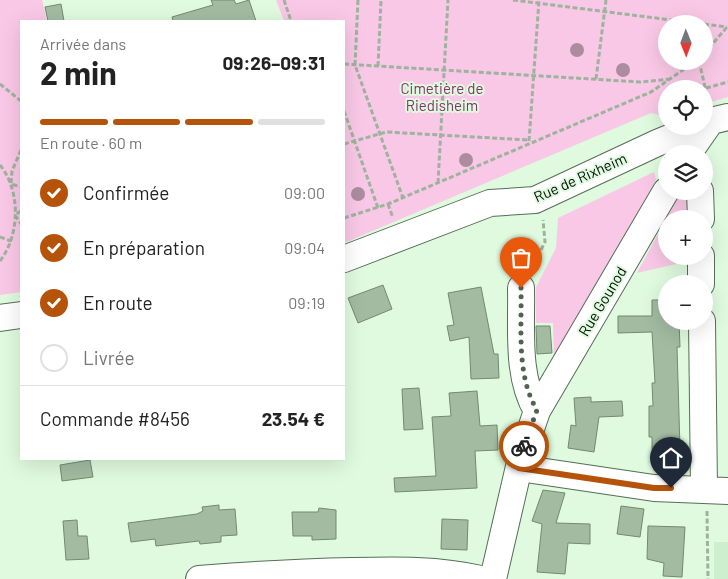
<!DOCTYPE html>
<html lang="fr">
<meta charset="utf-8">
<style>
body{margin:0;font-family:Barlow,sans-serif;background:#f2f2f2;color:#222;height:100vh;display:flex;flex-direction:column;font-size:19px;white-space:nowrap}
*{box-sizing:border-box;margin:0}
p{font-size:16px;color:#767676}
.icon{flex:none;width:28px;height:28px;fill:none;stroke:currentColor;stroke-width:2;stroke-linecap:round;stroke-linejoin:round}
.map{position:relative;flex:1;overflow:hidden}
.side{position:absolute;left:20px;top:20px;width:325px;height:440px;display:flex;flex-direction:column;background:#fff;border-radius:0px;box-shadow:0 5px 20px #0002}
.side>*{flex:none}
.needle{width:32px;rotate:179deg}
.controls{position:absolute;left:658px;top:15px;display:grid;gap:10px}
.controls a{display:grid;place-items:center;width:55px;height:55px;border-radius:50%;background:#fff;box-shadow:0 5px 20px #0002;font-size:25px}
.pin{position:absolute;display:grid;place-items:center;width:42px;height:42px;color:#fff;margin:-51px -21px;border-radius:50% 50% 50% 0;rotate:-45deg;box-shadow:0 0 5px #0007}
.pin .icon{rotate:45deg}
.courier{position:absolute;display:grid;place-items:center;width:50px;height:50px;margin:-25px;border:4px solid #b45309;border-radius:50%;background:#fff;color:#222;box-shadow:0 1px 6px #0007}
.overview em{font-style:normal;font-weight:700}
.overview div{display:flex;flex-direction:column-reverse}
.overview{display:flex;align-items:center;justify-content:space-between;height:85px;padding:0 20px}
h1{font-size:32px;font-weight:700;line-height:38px}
.bar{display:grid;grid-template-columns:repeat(4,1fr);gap:8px 5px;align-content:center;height:60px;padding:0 20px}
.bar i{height:6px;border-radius:4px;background:#e0e0e0}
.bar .on{background:#b45309}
.bar p{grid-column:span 4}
.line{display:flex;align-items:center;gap:12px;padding:0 20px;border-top:1px solid #e0e0e0}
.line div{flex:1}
ol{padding:0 20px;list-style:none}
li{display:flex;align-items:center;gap:15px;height:55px}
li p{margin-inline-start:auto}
li .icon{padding:5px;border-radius:50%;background:#b45309;color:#fff;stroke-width:4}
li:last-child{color:#767676}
li i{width:28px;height:28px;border:2px solid #e0e0e0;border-radius:50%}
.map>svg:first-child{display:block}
.built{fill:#ceefcd}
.green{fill:#f9c8e6;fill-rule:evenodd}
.building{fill:#a2bba1;stroke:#718a71}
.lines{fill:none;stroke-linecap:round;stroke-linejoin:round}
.minor-casing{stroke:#566e56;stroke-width:28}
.path{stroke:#9eb39d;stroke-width:3;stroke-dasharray:5 2.5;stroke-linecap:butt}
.minor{stroke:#fff;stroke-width:26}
.tree{fill:#ac8d9f}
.done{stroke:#526152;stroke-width:5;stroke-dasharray:0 9}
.route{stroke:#b45309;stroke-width:6}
.labels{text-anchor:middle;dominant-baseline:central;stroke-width:4;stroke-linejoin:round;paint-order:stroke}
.park-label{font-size:15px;fill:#83336b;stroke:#dffade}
.street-label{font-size:15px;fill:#060e06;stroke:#dffade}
</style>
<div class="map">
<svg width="728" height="579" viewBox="0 0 728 579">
<rect width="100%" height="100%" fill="#dffade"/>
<path class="built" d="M714 542H728V579H714Z"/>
<path class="green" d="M0 0H42L47 21H21V292L0 295Z
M276 0H728V97L704 104V89H666V113L659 115 651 113 344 243V21H284ZM666 24H704V61H666Z
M654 172 656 180 554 361 553 323H536V287L556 248 558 218Z
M681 191H693V219H666V256H675L676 264 637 273Z"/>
<path class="building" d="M211 0H234L236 4 249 0 256 21H173L172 17 213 5Z
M61 4 64 21H48L45 7Z
M383 285 392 309 358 323 348 298Z
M481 287 494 354H498L499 378 471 379 469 337 450 341 447 326 454 325 448 293Z
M652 300H666V321H679L680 347H677L680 449H652V437H649V406H653L652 383H655L652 332 618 333V316H652Z
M536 326H550L552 353 537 354Z
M419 388 423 429 404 430 402 389Z
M477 391 480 426 497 425 498 450 475 451 477 488 395 492 394 478 436 476 432 417 451 416 449 393Z
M591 397V402L622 401 623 416 599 417 594 452 568 448 571 425 576 426 574 398Z
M90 460 93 477 62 481 60 465Z
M543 490 565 493 556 523 590 524V544L568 543 565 574 537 572 542 524 532 521Z
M219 505V510L235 509 237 535 221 536V542L200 544 199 541 156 546 155 539 131 542 128 523 197 514 203 511 202 507Z
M621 506 644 509 640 537 617 534Z
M319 508 336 510V539L312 540V536H293L292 512H318Z
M442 519 468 520 467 550 441 549Z
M77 520 78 536H87L89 559 66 560 63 521Z
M648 526 685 527 682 577 663 576 664 563 647 559Z"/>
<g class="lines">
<g class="minor-casing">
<path id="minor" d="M688 154 711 121 728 117
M700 191 701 219
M701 256V284
M344 259 490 203 535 200 657 143 686 131 702 134
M521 288C522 328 516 376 537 411
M0 318 21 315
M702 321 704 489
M519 468 654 488 728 491
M199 579C250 575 301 572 352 571 395 570 439 569 481 579
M493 579 521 458 537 411 666 191"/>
</g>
<path class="path" d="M284 0 291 21
M358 0 355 65 403 198
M513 0 703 24
M704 24 727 27
M704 54 727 27
M699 61 708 100
M344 64 640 82 670 79
M378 66 381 0
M596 79 606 0
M0 84 21 101
M706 88 728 82
M344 111 378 208
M529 141 539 0
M344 144 386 132 529 140
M21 150 12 171 11 184 21 187
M0 165C21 191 20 235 0 261
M438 183 448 0
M388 204 393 218
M21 211 15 215 21 224
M344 218 388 204 651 92 696 61
M0 237 11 241
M531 270 545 242 543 220
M707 511 708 579"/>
<use href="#minor" class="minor"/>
</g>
<g class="tree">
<circle cx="577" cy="50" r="7"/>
<circle cx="623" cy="70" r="7"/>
<circle cx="466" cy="160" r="7"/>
<circle cx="358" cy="194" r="7"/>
</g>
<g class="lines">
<path class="done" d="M521 288C522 328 516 376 537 410L524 446"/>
<path class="route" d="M524 446 519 468 654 488H671"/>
</g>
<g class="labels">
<g class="park-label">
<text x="442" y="88">Cimetière de<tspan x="442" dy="17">Riedisheim</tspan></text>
</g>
<g class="street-label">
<text transform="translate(580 177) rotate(-24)">Rue de Rixheim</text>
<text transform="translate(602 301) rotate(-59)">Rue Gounod</text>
</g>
</g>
</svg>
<div class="controls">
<a><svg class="needle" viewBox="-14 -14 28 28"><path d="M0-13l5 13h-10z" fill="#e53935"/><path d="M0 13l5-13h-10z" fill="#767676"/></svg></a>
<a><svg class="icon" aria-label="locate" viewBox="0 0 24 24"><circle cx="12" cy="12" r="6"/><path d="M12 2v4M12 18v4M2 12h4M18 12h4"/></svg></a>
<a><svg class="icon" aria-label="layers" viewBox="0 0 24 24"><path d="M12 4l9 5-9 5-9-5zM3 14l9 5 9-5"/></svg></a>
<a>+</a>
<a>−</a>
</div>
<div class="pin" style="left:521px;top:288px;background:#ea580c"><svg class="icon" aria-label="bag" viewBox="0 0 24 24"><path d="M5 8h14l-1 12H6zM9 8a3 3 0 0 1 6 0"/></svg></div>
<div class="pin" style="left:671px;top:488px;background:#1f2937"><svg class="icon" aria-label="home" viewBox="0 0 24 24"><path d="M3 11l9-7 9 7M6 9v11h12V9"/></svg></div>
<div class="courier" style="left:524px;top:446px"><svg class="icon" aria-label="bike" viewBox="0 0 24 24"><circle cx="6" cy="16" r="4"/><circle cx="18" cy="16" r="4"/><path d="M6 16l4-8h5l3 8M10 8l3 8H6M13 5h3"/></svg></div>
<section class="side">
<div class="overview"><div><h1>2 min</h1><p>Arrivée dans</p></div><em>09:26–09:31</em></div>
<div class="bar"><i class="on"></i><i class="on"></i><i class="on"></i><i></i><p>En route · 60 m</p></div>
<ol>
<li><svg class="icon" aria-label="check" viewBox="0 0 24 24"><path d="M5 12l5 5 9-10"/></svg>Confirmée<p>09:00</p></li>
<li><svg class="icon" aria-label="check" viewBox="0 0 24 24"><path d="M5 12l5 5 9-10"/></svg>En préparation<p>09:04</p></li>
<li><svg class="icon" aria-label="check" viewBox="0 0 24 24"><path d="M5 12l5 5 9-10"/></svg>En route<p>09:19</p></li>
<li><i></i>Livrée</li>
</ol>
<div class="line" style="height:65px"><div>Commande #8456</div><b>23.54 €</b></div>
</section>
</div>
